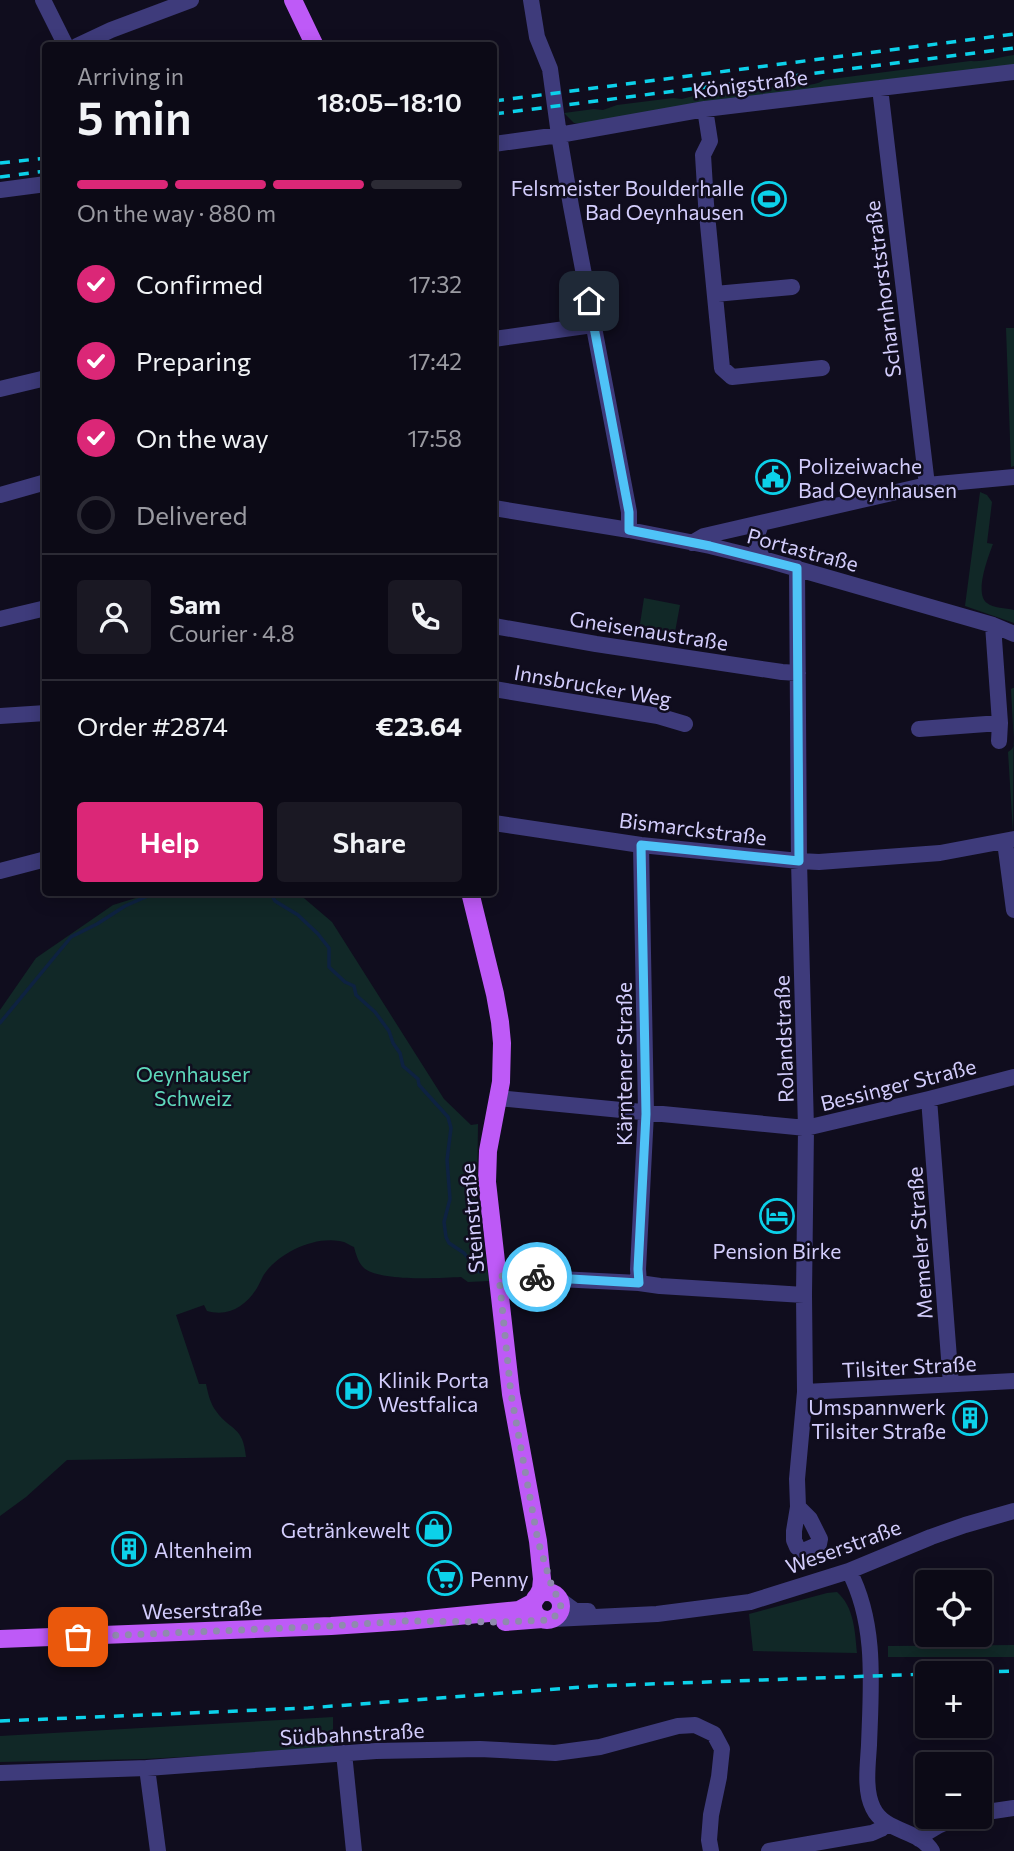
<!DOCTYPE html>
<meta charset="utf-8">
<style>
body{margin:0;font-family:Commissioner,sans-serif;background:#1a1823;color:#f1f3f6;height:100vh;display:flex;flex-direction:column;font-size:26px;white-space:nowrap}
*{box-sizing:border-box;margin:0}
p{font-size:23px;color:#9a9aa1}
.icon{flex:none;width:38px;height:38px;fill:none;stroke:currentColor;stroke-width:2;stroke-linecap:round;stroke-linejoin:round}
.map{position:relative;flex:1;overflow:hidden}
.panel{position:absolute;left:42px;top:42px;width:455px;height:854px;display:flex;flex-direction:column;background:#0c0a16;border-radius:7px;box-shadow:0 4px 18px #0003,0 0 0 2px #2c2b35}
.panel>*{flex:none}
.tools{position:absolute;left:915px;top:1570px;display:grid;gap:14px}
.tools a{display:grid;place-items:center;width:77px;height:77px;border-radius:7px;background:#0c0a16;box-shadow:0 4px 18px #0003,0 0 0 2px #2c2b35;font-size:35px}
.pin{position:absolute;display:grid;place-items:center;width:60px;height:60px;color:#fff;margin:-30px;border-radius:14px;box-shadow:0 4px 10px #0006}
.courier{position:absolute;display:grid;place-items:center;width:70px;height:70px;margin:-35px;border:5px solid #4fc3f7;border-radius:50%;background:#fff;color:#222;box-shadow:0 2px 9px #0007}
.summary em{font-style:normal;font-weight:600}
.summary div{display:flex;flex-direction:column-reverse}
.summary{display:flex;align-items:center;justify-content:space-between;height:119px;padding:0 35px}
h1{font-size:46px;font-weight:600;line-height:52px}
.bar{display:grid;grid-template-columns:repeat(4,1fr);gap:10px 7px;align-content:center;height:84px;padding:0 35px}
.bar i{height:9px;border-radius:5px;background:#2c2b35}
.bar .selected{background:#db2777}
.bar p{grid-column:span 4}
.line{display:flex;align-items:center;gap:18px;padding:0 35px;border-top:2px solid #2c2b35}
.line div{flex:1}
.round{display:grid;place-items:center;flex:none;width:74px;height:74px;border-radius:7px;background:#1a1823}
ol{padding:0 35px;list-style:none}
li{display:flex;align-items:center;gap:21px;height:77px}
li p{margin-inline-start:auto}
li .icon{padding:7px;border-radius:50%;background:#db2777;color:#fff;stroke-width:4}
li:last-child{color:#9a9aa1}
li i{width:38px;height:38px;border:4px solid #2c2b35;border-radius:50%}
.action{display:flex;gap:14px;margin-top:auto;padding:14px 35px}
.action a{flex:1;height:80px;border-radius:7px;background:#db2777;color:#fff;font-size:28px;font-weight:600;line-height:80px;text-align:center}
.action a+a{background:#1a1823;color:#f1f3f6}
.map>svg:first-child{display:block}
.green{fill:#112827}
.lines{fill:none;stroke-linecap:round;stroke-linejoin:round}
.stream{stroke:#0e2241;stroke-width:3.5}
.minor{stroke:#3e3b7b;stroke-width:16}
.major{stroke:#be5af7;stroke-width:18}
.rail{stroke:#0cd1ea;stroke-width:3.5;stroke-dasharray:10 9;stroke-linecap:butt}
.done{stroke:#8f8aae;stroke-width:7;stroke-dasharray:0 12.6}
.route{stroke:#4fc3f7;stroke-width:9}
.labels{text-anchor:middle;dominant-baseline:central;stroke-width:5;stroke-linejoin:round;paint-order:stroke}
.street-label{font-size:21px;fill:#d3cdfc;stroke:#100d1e}
.poi-label{font-size:21px;fill:#d3cdfc;stroke:#100d1e;text-anchor:start}
.park-label{font-size:21px;fill:#5ed8bb;stroke:#100d1e}
</style>
<div class="map">
<svg width="1014" height="1851" viewBox="0 0 1014 1851">
<rect width="100%" height="100%" fill="#100d1e"/>
<path class="green" d="M1014 55V65L584 124 574 123 564 113 594 109 603 110 617 105 673 98 682 99 697 95 762 87C776 89 788 80 802 82 812 83 804 86 814 84 818 83 821 82 824 80L970 61C985 62 999 57 1014 55Z
M1006 328H1014V466L1011 467Z
M980 492 987 495 992 502 987 543 993 544C988 557 974 594 987 603 993 608 1006 608 1014 610V623L965 606Z
M644 598 680 605 673 643 638 637Z
M1013 688H1014L1013 833 1008 752 1012 749 1014 745 1011 689Z
M152 893H298L332 922 444 1099 471 1125 478 1124 477 1199 489 1281 468 1282 461 1277C440 1278 377 1282 363 1267 358 1262 356 1254 354 1247 349 1245 344 1241 339 1241 313 1237 281 1252 265 1273 262 1277 260 1283 257 1288 246 1306 229 1317 207 1311L204 1305 176 1315 199 1384H206C208 1393 210 1403 216 1411 231 1432 243 1425 246 1457L67 1460 26 1497 0 1516V1010L36 958 113 905Z
M837 1592C854 1607 855 1631 857 1653L753 1651 749 1614 827 1593Z
M1014 1645V1657H888V1646Z
M333 1717V1749L145 1759 0 1762V1736Z"/>
<g class="lines">
<path class="stream" d="M270 892 275 901 298 915 318 934 329 948V967L345 982 354 986 356 995 375 1012 389 1031 393 1043 400 1053 403 1066 418 1079 419 1085 448 1117 451 1128 447 1160 450 1199 444 1222 446 1237 449 1243 464 1253 479 1272
M0 1023 71 937 97 924 125 906 157 892"/>
<path class="minor" d="M43 0 66 46
M531 0 537 37 550 69 559 135 571 206 629 512V530
M77 46 111 30 191 0
M880 88 927 485
M705 109 710 141 703 155 706 204 722 368 732 377 822 368
M494 144 559 135 705 109 1014 72
M0 190 46 184
M715 294 792 287
M494 339 593 325
M0 389 46 378
M0 495 46 482
M494 508 629 530 710 546 763 559 993 625 1014 634
M762 523C755 536 755 546 763 559
M692 543 704 536 927 485 1014 477
M797 568 799 861 806 1128 804 1295 805 1392 797 1479 798 1507 794 1531V1540L797 1547 803 1551 819 1544 820 1539 810 1519 798 1507
M0 619 46 608
M993 625 1000 723 999 741
M494 626 596 644 782 672 798 673
M494 689 658 716 685 724
M0 716 46 713
M919 729 1000 723
M494 823 641 845 799 861 819 862 940 853 1014 839
M1005 842 1014 910
M0 871 46 859
M498 1098 806 1128 929 1099 1014 1077
M929 1099 951 1384
M499 1276 639 1283 660 1286 804 1295
M639 1283 638 1269 646 1113 641 845
M805 1392 1014 1381
M849 1571C877 1624 871 1687 869 1745 868 1764 864 1790 873 1808 885 1833 919 1829 932 1851
M560 1600 575 1611H588
M553 1619 657 1614 750 1602 849 1571 931 1537 965 1525 1014 1511
M344 1753 354 1851
M147 1768 158 1851
M0 1773 147 1768 376 1751 480 1749 555 1753 600 1747 678 1726 695 1725 714 1734 722 1749 719 1777 711 1815 709 1840 711 1851
M980 1813 1014 1808
M919 1839C932 1827 946 1821 963 1816
M769 1851 872 1833 881 1829 887 1824"/>
<path class="major" d="M293 0 315 46
M470 892 495 994 500 1022 502 1043 501 1082 488 1151 487 1182 511 1394 538 1541 542 1579 541 1589 537 1597
M533 1606a14 14 0 1 1 28 0a14 14 0 1 1-28 0Z
M505 1622 543 1619
M0 1639 331 1626 407 1621 519 1610 534 1602"/>
<path class="rail" d="M494 101 1014 34
M494 114 1014 48
M0 163 46 158
M0 177 46 171
M942 1673 1014 1671
M0 1721 308 1708 596 1686 928 1674"/>
</g>
<g class="lines">
<path class="done" d="M78 1637 331 1626 407 1621 503 1622 550 1620 559 1613 561 1604 552 1587 538 1541 511 1394 499 1276 537 1277"/>
<path class="route" d="M537 1277 639 1283 638 1269 646 1114 641 845 799 861 797 568 710 546 629 530V512L589 301"/>
</g>
<defs>
<g id="stadium-ring" transform="scale(1.75)"><circle r="9.5" fill="#100d1e" stroke="#0cd1ea" stroke-width="1.5"/><path d="M0-5a6.5 5 0 1 0 0 10a6.5 5 0 1 0 0-10ZM-3.5-1.8h7v3.6h-7Z" fill="#0cd1ea"/></g>
<g id="civic-ring" transform="scale(1.75)"><circle r="9.5" fill="#100d1e" stroke="#0cd1ea" stroke-width="1.5"/><path d="M-.6-6.5H3V-4.5H.6V-3L4-1V1h2V6H-6V1h2V-1L-.6-3ZM-1.2 2.5V6h2.4V2.5Z" fill="#0cd1ea"/></g>
<g id="hotel-ring" transform="scale(1.75)"><circle r="9.5" fill="#100d1e" stroke="#0cd1ea" stroke-width="1.5"/><path d="M-6-4.5h1.5V1H6V5H4.5V3h-9V5H-6ZM-4 0a1.8 1.8 0 1 1 3.6 0ZM.5 0V-2.5h3Q6-2.5 6 0Z" fill="#0cd1ea"/></g>
<g id="hospital-ring" transform="scale(1.75)"><circle r="9.5" fill="#100d1e" stroke="#0cd1ea" stroke-width="1.5"/><path d="M-5-5h3v3.5h4V-5h3V5h-3V1.5h-4V5h-3Z" fill="#0cd1ea"/></g>
<g id="building-ring" transform="scale(1.75)"><circle r="9.5" fill="#100d1e" stroke="#0cd1ea" stroke-width="1.5"/><path d="M-4-6H4V6H1V3H-1V6H-4ZM-2.5-4.3h1.7v1.8h-1.7ZM.8-4.3h1.7v1.8H.8ZM-2.5-1h1.7V.8h-1.7ZM.8-1h1.7V.8H.8Z" fill="#0cd1ea"/></g>
<g id="shop-ring" transform="scale(1.75)"><circle r="9.5" fill="#100d1e" stroke="#0cd1ea" stroke-width="1.5"/><path d="M-5-2.5h2.3a2.7 3.5 0 0 1 5.4 0H5L5.5 6h-11ZM-1.5-2.5h3a1.5 2.3 0 0 0-3 0Z" fill="#0cd1ea"/></g>
<g id="supermarket-ring" transform="scale(1.75)"><circle r="9.5" fill="#100d1e" stroke="#0cd1ea" stroke-width="1.5"/><path d="M-6-5.5h2.5l.6 2H6L4.5 2H-2.5L-4.4-4H-6ZM-1.5 3.2a1.3 1.3 0 1 0 .1 0ZM3 3.2a1.3 1.3 0 1 0 .1 0Z" fill="#0cd1ea"/></g>
</defs>
<g fill-rule="evenodd">
<use href="#stadium-ring" x="769" y="199"/>
<use href="#civic-ring" x="773" y="477"/>
<use href="#hotel-ring" x="777" y="1216"/>
<use href="#hospital-ring" x="354" y="1391"/>
<use href="#building-ring" x="970" y="1418"/>
<use href="#shop-ring" x="434" y="1529"/>
<use href="#building-ring" x="129" y="1549"/>
<use href="#supermarket-ring" x="445" y="1578"/>
</g>
<g class="labels">
<g class="street-label">
<text transform="translate(750 83) rotate(-7)">Königstraße</text>
<text transform="translate(882 289) rotate(-97)">Scharnhorststraße</text>
<text transform="translate(803 549) rotate(15)">Portastraße</text>
<text transform="translate(649 630) rotate(9)">Gneisenaustraße</text>
<text transform="translate(593 685) rotate(10)">Innsbrucker Weg</text>
<text transform="translate(693 828) rotate(7)">Bismarckstraße</text>
<text transform="translate(783 1039) rotate(-92)">Rolandstraße</text>
<text transform="translate(623 1064) rotate(-90)">Kärntener Straße</text>
<text transform="translate(898 1084) rotate(-14)">Bessinger Straße</text>
<text transform="translate(471 1218) rotate(-95)">Steinstraße</text>
<text transform="translate(919 1243) rotate(-94)">Memeler Straße</text>
<text transform="translate(909 1366) rotate(-3)">Tilsiter Straße</text>
<text transform="translate(843 1546) rotate(-20)">Weserstraße</text>
<text transform="translate(202 1609) rotate(-2)">Weserstraße</text>
<text transform="translate(352 1733) rotate(-3)">Südbahnstraße</text>
</g>
<g class="poi-label">
<text x="744" y="187" text-anchor="end">Felsmeister Boulderhalle<tspan x="744" dy="24">Bad Oeynhausen</tspan></text>
<text x="798" y="465">Polizeiwache<tspan x="798" dy="24">Bad Oeynhausen</tspan></text>
<text x="777" y="1250" text-anchor="middle">Pension Birke</text>
<text x="378" y="1379">Klinik Porta<tspan x="378" dy="24">Westfalica</tspan></text>
<text x="946" y="1406" text-anchor="end">Umspannwerk<tspan x="946" dy="24">Tilsiter Straße</tspan></text>
<text x="410" y="1529" text-anchor="end">Getränkewelt</text>
<text x="154" y="1549">Altenheim</text>
<text x="470" y="1578">Penny</text>
</g>
<g class="park-label">
<text x="193" y="1073">Oeynhauser<tspan x="193" dy="24">Schweiz</tspan></text>
</g>
</g>
</svg>
<div class="tools">
<a><svg class="icon" aria-label="locate" viewBox="0 0 24 24"><circle cx="12" cy="12" r="6"/><path d="M12 2v4M12 18v4M2 12h4M18 12h4"/></svg></a>
<a>+</a>
<a>−</a>
</div>
<div class="pin" style="left:78px;top:1637px;background:#ea580c"><svg class="icon" aria-label="bag" viewBox="0 0 24 24"><path d="M5 8h14l-1 12H6zM9 8a3 3 0 0 1 6 0"/></svg></div>
<div class="pin" style="left:589px;top:301px;background:#1f2937"><svg class="icon" aria-label="home" viewBox="0 0 24 24"><path d="M3 11l9-7 9 7M6 9v11h12V9"/></svg></div>
<div class="courier" style="left:537px;top:1277px"><svg class="icon" aria-label="bike" viewBox="0 0 24 24"><circle cx="6" cy="16" r="4"/><circle cx="18" cy="16" r="4"/><path d="M6 16l4-8h5l3 8M10 8l3 8H6M13 5h3"/></svg></div>
<section class="panel">
<div class="summary"><div><h1>5 min</h1><p>Arriving in</p></div><em>18:05–18:10</em></div>
<div class="bar"><i class="selected"></i><i class="selected"></i><i class="selected"></i><i></i><p>On the way · 880 m</p></div>
<ol>
<li><svg class="icon" aria-label="check" viewBox="0 0 24 24"><path d="M5 12l5 5 9-10"/></svg>Confirmed<p>17:32</p></li>
<li><svg class="icon" aria-label="check" viewBox="0 0 24 24"><path d="M5 12l5 5 9-10"/></svg>Preparing<p>17:42</p></li>
<li><svg class="icon" aria-label="check" viewBox="0 0 24 24"><path d="M5 12l5 5 9-10"/></svg>On the way<p>17:58</p></li>
<li><i></i>Delivered</li>
</ol>
<div class="line" style="height:126px"><a class="round"><svg class="icon" aria-label="person" viewBox="0 0 24 24"><circle cx="12" cy="8" r="4"/><path d="M4 21q1-7 8-7t8 7"/></svg></a><div><b>Sam</b><p>Courier · 4.8</p></div><a class="round"><svg class="icon" aria-label="phone" viewBox="0 0 24 24"><path d="M5 4h4l2 5-3 2q2 4 5 5l2-3 5 2v4C11 20 4 13 5 4z"/></svg></a></div>
<div class="line" style="height:91px"><div>Order #2874</div><b>€23.64</b></div>
<div class="action"><a>Help</a><a>Share</a></div>
</section>
</div>
